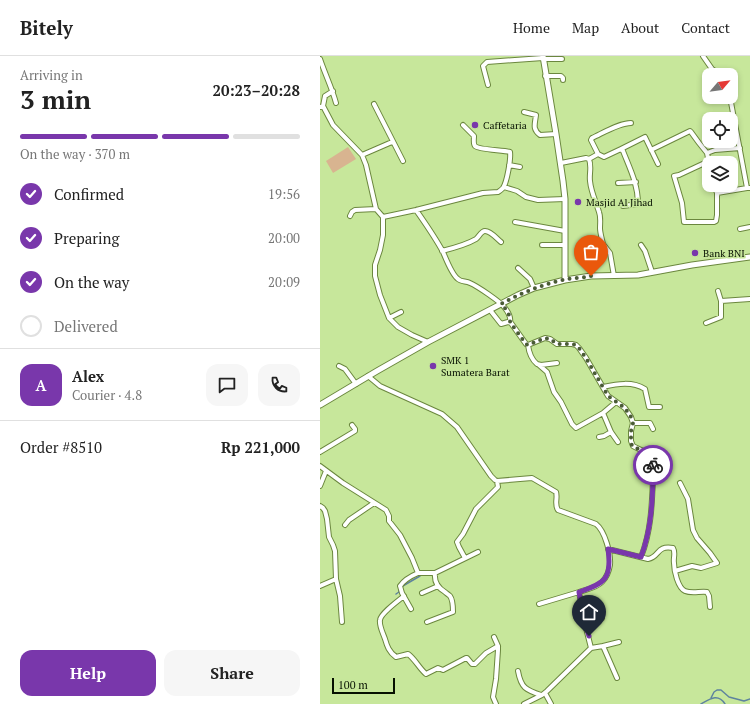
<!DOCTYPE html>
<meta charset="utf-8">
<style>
body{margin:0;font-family:"PT Serif",serif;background:#f6f6f6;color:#222;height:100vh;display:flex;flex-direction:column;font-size:15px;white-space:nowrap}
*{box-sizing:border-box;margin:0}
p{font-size:13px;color:#767676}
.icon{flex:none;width:22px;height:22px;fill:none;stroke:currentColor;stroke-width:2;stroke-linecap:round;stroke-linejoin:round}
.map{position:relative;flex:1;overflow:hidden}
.sheet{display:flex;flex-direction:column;background:#fff;width:320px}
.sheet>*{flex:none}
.needle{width:26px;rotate:61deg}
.tools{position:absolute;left:382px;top:12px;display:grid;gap:8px}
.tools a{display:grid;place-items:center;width:36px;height:36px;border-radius:8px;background:#fff;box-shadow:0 2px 6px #0003;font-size:20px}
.scale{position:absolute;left:12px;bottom:10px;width:63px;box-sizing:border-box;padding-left:4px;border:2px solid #061000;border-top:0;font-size:11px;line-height:14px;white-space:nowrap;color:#061000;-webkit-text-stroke:3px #c7e79b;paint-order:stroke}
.pin{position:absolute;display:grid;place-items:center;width:34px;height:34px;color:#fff;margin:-41px -17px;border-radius:50% 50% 50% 0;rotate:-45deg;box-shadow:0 0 4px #0007}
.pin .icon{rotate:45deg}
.courier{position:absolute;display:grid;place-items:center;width:40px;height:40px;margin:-20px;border:3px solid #7937ab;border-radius:50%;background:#fff;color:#222;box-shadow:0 1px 5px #0007}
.head em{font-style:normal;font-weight:600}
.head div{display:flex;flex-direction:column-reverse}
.head{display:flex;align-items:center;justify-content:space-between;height:68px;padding:0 20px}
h1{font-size:26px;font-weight:600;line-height:30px}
.bar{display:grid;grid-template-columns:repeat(4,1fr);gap:6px 4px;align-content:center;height:48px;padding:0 20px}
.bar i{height:5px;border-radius:3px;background:#e0e0e0}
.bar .on{background:#7937ab}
.bar p{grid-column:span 4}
.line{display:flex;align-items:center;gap:10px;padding:0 20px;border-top:1px solid #e0e0e0}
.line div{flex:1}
.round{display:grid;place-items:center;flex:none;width:42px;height:42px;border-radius:12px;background:#f6f6f6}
ol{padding:0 20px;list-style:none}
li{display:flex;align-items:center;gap:12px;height:44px}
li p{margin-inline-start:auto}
li .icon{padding:4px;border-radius:50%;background:#7937ab;color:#fff;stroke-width:4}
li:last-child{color:#767676}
li i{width:22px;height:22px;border:2px solid #e0e0e0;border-radius:50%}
.primary-button{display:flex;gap:8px;margin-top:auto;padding:8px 20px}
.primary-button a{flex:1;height:46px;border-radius:12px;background:#7937ab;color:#fff;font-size:16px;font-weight:600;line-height:46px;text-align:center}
.primary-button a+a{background:#f6f6f6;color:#222}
header{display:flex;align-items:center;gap:24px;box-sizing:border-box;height:56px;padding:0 20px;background:#fff;border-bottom:1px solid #e0e0e0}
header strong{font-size:19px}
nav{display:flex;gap:22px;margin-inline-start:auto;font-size:14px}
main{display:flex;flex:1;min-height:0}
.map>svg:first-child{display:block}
.green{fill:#d8b490}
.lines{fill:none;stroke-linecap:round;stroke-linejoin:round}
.stream{stroke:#5e839e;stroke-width:1.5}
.minor-casing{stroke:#6b873e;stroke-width:6}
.tertiary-casing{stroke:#6b873e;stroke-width:7}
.minor{stroke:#fff;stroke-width:4}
.tertiary{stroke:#fff;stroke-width:5}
.done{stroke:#4a5b36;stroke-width:4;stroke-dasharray:0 7.2}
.route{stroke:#7937ab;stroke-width:5}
.poi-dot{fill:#7937ab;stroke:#c7e79b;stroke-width:1.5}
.labels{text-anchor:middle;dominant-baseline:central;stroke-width:3;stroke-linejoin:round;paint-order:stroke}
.poi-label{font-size:10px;fill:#061000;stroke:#c7e79b;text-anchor:start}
</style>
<header>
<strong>Bitely</strong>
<nav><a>Home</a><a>Map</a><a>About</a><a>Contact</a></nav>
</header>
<main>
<section class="sheet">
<div class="head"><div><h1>3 min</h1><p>Arriving in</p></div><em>20:23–20:28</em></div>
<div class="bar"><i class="on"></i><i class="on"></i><i class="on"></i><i></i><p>On the way · 370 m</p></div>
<ol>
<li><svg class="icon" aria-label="check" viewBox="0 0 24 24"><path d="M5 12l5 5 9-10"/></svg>Confirmed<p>19:56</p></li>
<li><svg class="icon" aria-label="check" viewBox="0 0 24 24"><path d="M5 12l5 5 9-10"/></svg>Preparing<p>20:00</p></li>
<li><svg class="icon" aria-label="check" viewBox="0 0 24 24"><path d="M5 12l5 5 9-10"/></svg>On the way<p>20:09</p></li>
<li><i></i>Delivered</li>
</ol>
<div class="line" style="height:72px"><b class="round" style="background:#7937ab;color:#fff">A</b><div><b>Alex</b><p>Courier · 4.8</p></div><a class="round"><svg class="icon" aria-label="chat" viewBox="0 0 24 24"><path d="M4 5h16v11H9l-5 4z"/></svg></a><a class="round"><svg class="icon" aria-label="phone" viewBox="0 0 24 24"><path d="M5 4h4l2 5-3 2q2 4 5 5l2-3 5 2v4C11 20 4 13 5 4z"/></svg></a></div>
<div class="line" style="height:52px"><div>Order #8510</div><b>Rp 221,000</b></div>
<div class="primary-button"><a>Help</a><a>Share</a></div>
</section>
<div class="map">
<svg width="430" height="648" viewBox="0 0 430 648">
<rect width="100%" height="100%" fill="#c7e79b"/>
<path class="green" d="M28 91 36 103 13 117 6 105Z"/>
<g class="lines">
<path class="stream" d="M81 531 100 520
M76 538 79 536V534
M391 642 394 636 397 634H401L409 641 424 645 430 643
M381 648C390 643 398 637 405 648"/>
<g class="minor-casing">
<path id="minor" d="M383 0 392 13 401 19
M0 3C5 18 12 32 16 47
M223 3H242
M225 20H241L243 22V24
M168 29 163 10 167 6 223 2
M410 41 427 132H430
M54 48 83 105
M3 50 5 40 13 35
M0 51 3 50 13 69 42 99 46 109 56 153 63 161V179L60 194 55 209V220L60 239 69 262 78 271 92 279 108 286
M204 56 216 59C215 68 212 73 220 79L236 78
M301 93 325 81 338 108
M331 94 370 75 371 76 379 87 387 97 389 107
M387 97 395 94 420 92
M278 98 284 101 301 93 303 95C310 113 318 128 318 148L303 150
M42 99 72 86
M269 103C272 111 269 118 270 125 271 136 276 146 279 156 281 161 280 167 280 172 280 177 282 183 283 188
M389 105 359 119 354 120 362 147 364 166H394L396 165 397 159V137
M241 107 266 102 269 103 278 98 271 84 272 82C283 77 299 67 311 67
M189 109 200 111
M298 127 316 126
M394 129 397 137 427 132
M184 131 197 135 206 141 218 144 245 143
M96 154C105 167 115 181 123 196 126 203 132 219 138 223 141 226 146 225 150 227 157 230 181 246 185 252 188 256 191 262 190 266
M30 160 32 156 35 154 56 153
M63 161 96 154 163 137 178 136C180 135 182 133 183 132 187 126 191 103 190 96 183 94 159 94 155 90 153 88 154 83 154 80L143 69
M195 166 245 175
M420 173 430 171
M222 189H245
M321 189 325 195 332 216
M122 195C134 192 146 189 156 183 159 181 161 175 165 175 171 175 177 183 181 186
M198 212 210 223 214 232
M271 220C272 207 272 197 283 188L290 197 294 220
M401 245 430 243
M170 254 181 268 188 266 191 267 206 288 208 289 225 282 230 283 237 288H252L256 289 259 292 266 302 288 340 305 352 311 361 313 367 311 375V385L313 390C319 394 329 395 332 403 334 409 333 416 333 422 332 449 331 476 321 501
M69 262 81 256
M386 267 401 261V245L398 235
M208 289C209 297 211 303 217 308L221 309 237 307
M219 309 227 316 234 336 241 346 252 368 256 372 283 357 296 346
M19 310 25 313 36 328
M48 320 60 330 122 358 137 371 171 420 175 424 177 425 212 422 236 436C238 442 234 448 238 454L276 468C285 475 291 498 290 509 289 515 287 521 282 526 276 532 267 533 259 536L264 564 271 592 227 635 222 639 204 648
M283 331C297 328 312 325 325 333L329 351H340
M283 357 291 376 298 386
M313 367H330L333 373
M279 381 284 380 291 376
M0 396 35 375V373L32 369
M0 410 23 427 66 454 69 460V465L80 479 92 502 98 517H115L158 496
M0 430 6 415
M0 450 3 452 5 455 7 463 9 481 13 489 15 495 16 523 20 540 22 566
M25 469 29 464 54 447
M288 493 328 503C340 501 336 489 353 492 356 497 353 502 354 507 354 515 358 532 365 535 372 538 380 535 387 536L389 540 390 551
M145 502 139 491 137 486 143 478 156 453 178 431 177 425
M355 515 372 510 381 512 397 507 390 497 377 482 373 474 368 443 360 427
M0 530 16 523
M102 537 118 530
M84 540C78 545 61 557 60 564 59 570 63 577 65 583 67 590 69 596 76 601L88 598C95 603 99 612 106 618L118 612 123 614 146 602H147L152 608H155L166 597 178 590
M219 548 259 536
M91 553 82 537 80 530C84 524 91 520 98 517
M264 564 282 562
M107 566 133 556C133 551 133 544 130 540 129 539 126 537 125 536 118 532 114 526 115 517
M174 581 178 590V594L176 623 173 641 176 648
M283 590 299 586
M271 592 283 590 297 622
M198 615C201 632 206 634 221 639
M225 637 231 648"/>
</g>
<g class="tertiary-casing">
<path id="tertiary" d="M223 0 236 78 243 125 245 143V224
M0 349 57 315 108 286 198 239 214 232 245 224 271 220 318 219 372 209 430 201"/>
</g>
<use href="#minor" class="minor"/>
<use href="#tertiary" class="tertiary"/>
</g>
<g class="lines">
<path class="done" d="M271 220C262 222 252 222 243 224 221 229 201 237 181 248 186 252 191 260 190 266L206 288 208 289 225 282 230 283 237 288H252L256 289 259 292 266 302 288 340 305 352 311 361 313 367 311 375V385L312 390C321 395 333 396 333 409"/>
<path class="route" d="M269 580 264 564 259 536C286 527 292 522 288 493L321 501C332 472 333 440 333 409"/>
</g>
<g class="poi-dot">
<circle cx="155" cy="69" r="4"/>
<circle cx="258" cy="146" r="4"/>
<circle cx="375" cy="197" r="4"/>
<circle cx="113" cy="310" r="4"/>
</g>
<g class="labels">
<g class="poi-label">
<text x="163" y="69">Caffetaria</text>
<text x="266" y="146">Masjid Al Jihad</text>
<text x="383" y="197">Bank BNI</text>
<text x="121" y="304">SMK 1<tspan x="121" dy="12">Sumatera Barat</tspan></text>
</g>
</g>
</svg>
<div class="tools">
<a><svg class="needle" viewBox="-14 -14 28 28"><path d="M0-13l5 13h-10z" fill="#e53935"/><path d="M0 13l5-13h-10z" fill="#767676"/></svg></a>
<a><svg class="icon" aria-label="locate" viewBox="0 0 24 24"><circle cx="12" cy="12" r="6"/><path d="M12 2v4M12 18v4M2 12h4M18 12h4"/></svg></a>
<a><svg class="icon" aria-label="layers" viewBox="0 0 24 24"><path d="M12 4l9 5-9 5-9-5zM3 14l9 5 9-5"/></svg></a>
</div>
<div class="scale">100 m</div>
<div class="pin" style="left:271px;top:220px;background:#ea580c"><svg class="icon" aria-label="bag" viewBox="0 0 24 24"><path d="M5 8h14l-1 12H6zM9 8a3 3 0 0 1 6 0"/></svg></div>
<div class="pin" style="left:269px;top:580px;background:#1f2937"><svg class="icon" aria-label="home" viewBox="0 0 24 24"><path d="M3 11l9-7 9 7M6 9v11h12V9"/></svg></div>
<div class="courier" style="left:333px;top:409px"><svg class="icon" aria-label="bike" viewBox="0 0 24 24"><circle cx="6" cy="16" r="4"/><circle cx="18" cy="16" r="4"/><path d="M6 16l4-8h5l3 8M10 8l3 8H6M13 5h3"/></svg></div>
</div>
</main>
